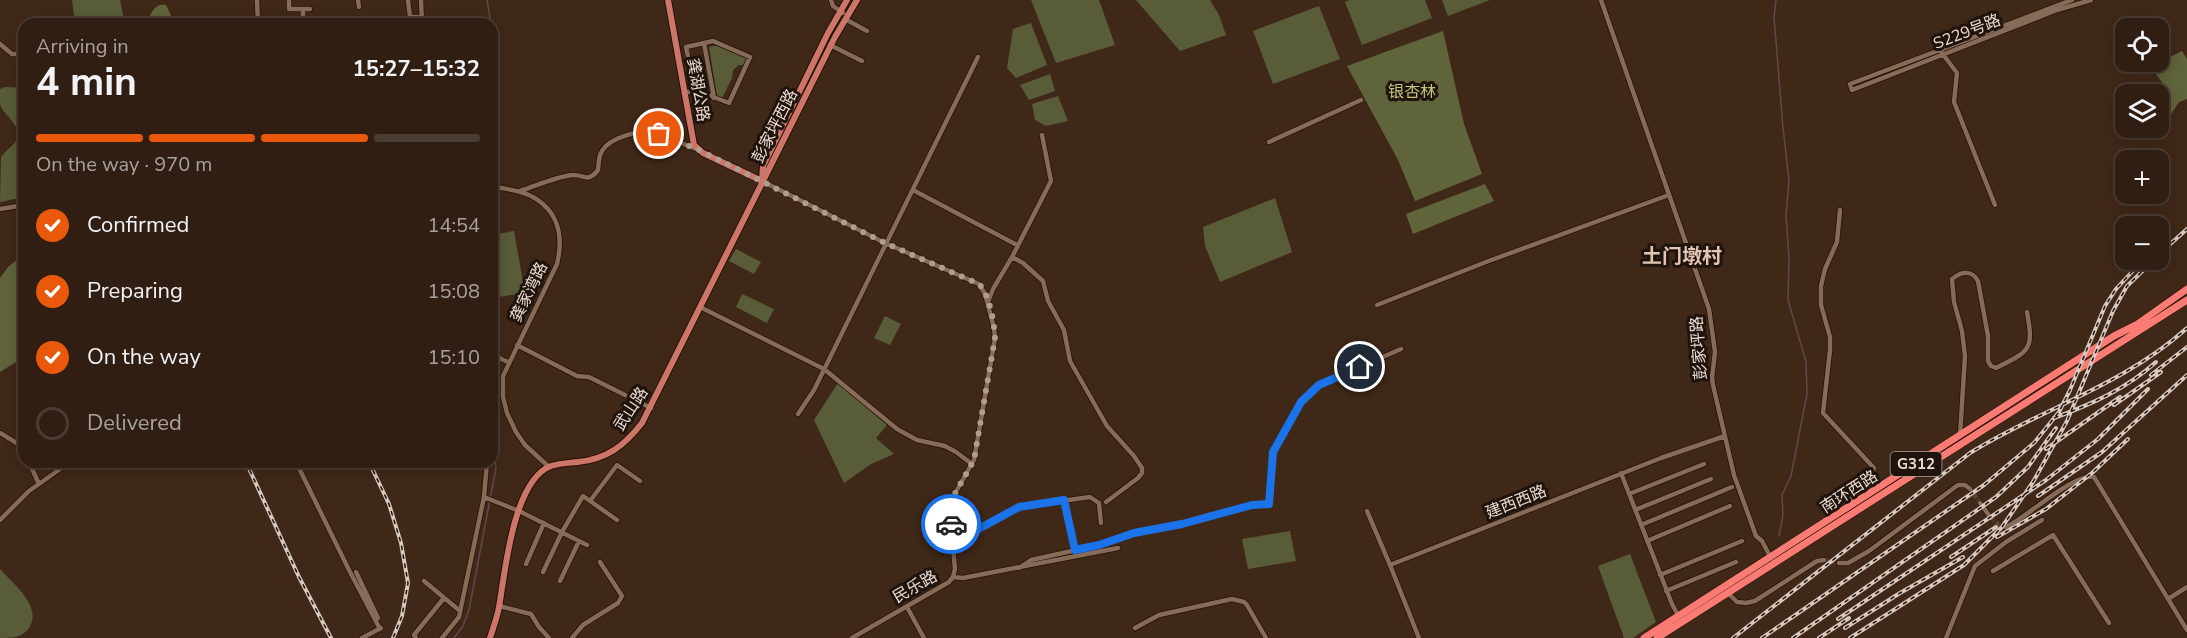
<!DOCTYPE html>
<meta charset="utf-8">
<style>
body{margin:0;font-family:"Nunito Sans","Noto Sans SC",sans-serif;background:#3c2b20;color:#f1f3f6;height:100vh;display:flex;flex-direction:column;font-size:22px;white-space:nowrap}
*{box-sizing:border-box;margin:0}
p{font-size:20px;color:#a8a29f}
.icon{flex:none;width:33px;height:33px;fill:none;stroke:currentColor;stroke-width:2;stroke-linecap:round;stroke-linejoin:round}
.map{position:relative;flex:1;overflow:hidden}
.drawer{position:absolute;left:18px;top:18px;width:480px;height:450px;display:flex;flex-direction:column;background:#301e12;border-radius:18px;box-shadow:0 3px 15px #0003,0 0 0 2px #4b3c32}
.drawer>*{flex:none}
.controls{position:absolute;left:2115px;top:18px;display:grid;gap:12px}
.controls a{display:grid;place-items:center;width:54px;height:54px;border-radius:12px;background:#301e12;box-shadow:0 3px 15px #0003,0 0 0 2px #4b3c32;font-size:30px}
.pin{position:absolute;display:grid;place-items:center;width:51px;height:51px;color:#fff;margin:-26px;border:3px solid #fff;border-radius:50%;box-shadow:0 2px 6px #0007}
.courier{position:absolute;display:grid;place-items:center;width:60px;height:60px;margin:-30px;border:4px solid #1a73e8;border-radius:50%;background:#fff;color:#222;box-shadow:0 2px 8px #0007}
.overview em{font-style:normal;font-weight:700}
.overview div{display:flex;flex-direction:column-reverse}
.overview{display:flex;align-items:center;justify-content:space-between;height:102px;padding:0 18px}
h1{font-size:39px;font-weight:700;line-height:45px}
.bar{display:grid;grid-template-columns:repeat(4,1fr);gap:9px 6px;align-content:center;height:72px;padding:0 18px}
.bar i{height:8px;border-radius:4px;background:#4b3c32}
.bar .on{background:#ea580c}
.bar p{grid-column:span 4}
ol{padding:0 18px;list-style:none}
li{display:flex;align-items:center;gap:18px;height:66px}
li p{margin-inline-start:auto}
li .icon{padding:6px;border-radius:50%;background:#ea580c;color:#fff;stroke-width:4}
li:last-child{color:#a8a29f}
li i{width:33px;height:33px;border:3px solid #4b3c32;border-radius:50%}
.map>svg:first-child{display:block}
.green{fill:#595c39}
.forest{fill:#60643b}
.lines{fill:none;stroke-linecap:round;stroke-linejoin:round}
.stream{stroke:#63464e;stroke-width:1.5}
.minor-tunnel{stroke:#5a4334;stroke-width:4.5;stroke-dasharray:4.5 2;stroke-linecap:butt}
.minor-casing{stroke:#261002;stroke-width:6}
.major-casing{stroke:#261002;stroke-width:8}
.highway-casing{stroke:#261002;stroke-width:8}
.minor{stroke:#876b59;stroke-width:4.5}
.major{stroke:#cc7569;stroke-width:6}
.highway{stroke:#fa7b73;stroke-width:7}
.rail-casing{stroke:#d9c8be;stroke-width:4}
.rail{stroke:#1f140d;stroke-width:1.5;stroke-dasharray:4.5;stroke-linecap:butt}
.done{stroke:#b09d91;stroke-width:6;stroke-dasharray:0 10.8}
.route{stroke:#1a73e8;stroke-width:8}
.labels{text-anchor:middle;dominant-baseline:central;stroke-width:6;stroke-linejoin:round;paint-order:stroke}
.shield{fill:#1f140d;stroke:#aea097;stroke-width:1.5}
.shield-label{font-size:15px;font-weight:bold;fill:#ecdcd2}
.street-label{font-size:16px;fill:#ecdcd2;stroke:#1f140d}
.park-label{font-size:16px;fill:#bfc680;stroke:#1f140d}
.quarter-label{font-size:20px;font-weight:bold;fill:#e4c5b1;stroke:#1f140d}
</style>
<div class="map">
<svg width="2187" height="638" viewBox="0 0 2187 638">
<rect width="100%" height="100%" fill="#402818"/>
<path class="green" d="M72 0H120L125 24H78L74 15Z
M1031 0H1099L1115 45 1056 63Z
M1136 0H1210L1219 15 1226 35 1180 51Z
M1349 0H1425L1432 18 1362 45 1345 2Z
M1442 0H1490L1448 16Z
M1319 6 1340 59 1273 84 1253 31Z
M1031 23 1047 65 1016 78 1007 68 1013 29Z
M719 45 748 57 744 65H739L733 70 732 78 722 98 717 96 709 47Z
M1050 74 1055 91 1029 100 1020 85Z
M5 87 24 88V197L0 202 1 158C5 150 14 146 17 139 22 125 3 115 0 104 0 100 0 93 0 89Z
M1058 96 1068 121 1046 126 1035 120 1032 104Z
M1275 198 1292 252 1220 282 1205 246 1203 227Z
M514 231 525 293 492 298V235Z
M736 249 761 262 754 274 729 261Z
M742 294 774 309 767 323 736 307Z
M885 316 901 324 890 345 874 338Z
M838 383 887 425 876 438 894 454 871 464 844 483 814 420Z
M1290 531 1296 561 1248 569 1242 539Z
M1630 554 1656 622 1633 638H1624L1598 566Z
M0 569C13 584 43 606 29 628 22 638 12 638 0 638Z"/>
<path class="forest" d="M160 5H166L175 24H148C150 15 151 9 160 5Z
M1443 31 1464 124 1482 174 1415 201 1398 160 1347 66Z
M2182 51 2187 59V99L2179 102 2162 128 2158 124 2161 106 2168 93C2164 81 2153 75 2151 62L2164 67 2170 57Z
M1485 184 1494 201 1413 234 1406 214Z
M24 254V357L0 372V278L8 267Z"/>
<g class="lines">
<path class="stream" d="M487 0 492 31
M1776 0 1774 17 1783 128 1789 180 1786 215 1789 258 1788 300 1806 362 1807 394 1791 476 1782 495 1783 516 1779 536
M454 638 463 626 469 610 496 468 492 437"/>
<path class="minor-tunnel" d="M1970 489 1980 503
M1991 518 1999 525 2006 527
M1824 560 1839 563"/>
<g class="minor-casing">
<path id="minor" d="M257 0 258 24
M289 0V9H310
M358 0 359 7
M408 0 410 17H422
M421 0 422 24
M831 0 833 6 843 13
M1601 0 1709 309 1715 352 1712 378 1713 385 1734 475 1756 536 1762 541 1771 558
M2072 0 1850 84 1852 90 2057 10 2091 0
M303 9V24
M845 19 867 31
M704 43 714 98
M0 44 12 54H24
M830 45 862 61
M1942 53 1957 73 1954 102 1995 205
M684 93 695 90 729 103 750 57 713 41 686 47 695 90
M1269 142 1361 100
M762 181 885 243 979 284 985 294 994 328 995 338 974 460 949 504 955 569 953 577 949 582 852 638
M492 186C504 189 518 190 529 195 558 209 564 235 557 264L503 376V397L507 413 516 432 525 445 549 467
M913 190 1017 245
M520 191C536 186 555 177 572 175 584 174 587 184 598 170 599 164 598 157 602 151 610 137 636 132 651 131L696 149
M0 209 24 205
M1840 210 1837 242 1825 269 1821 286V305L1830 337V350L1823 413 1874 468 1850 499V507
M1012 257 1023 263 1043 281 1048 301 1064 330 1070 361 1107 426 1134 456 1142 468V473L1138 478 1106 502
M988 302 993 289 1012 257 1051 181 1042 135
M1377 305 1486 262 1669 195
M700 307 824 369 897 429 917 440 945 446 956 452 972 464
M517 345 577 376 589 377 651 408
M492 347 496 349 499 358 508 362
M798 414 814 390 978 57
M0 433 20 445 24 453
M1960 436 1965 356 1962 331 1954 302 1952 279C1962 271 1972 270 1978 281L1988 336V361L1991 366 1996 368C2030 351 2034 350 2027 312
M29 462 39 484
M296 462 350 572 380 629
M487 462 484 497 519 511 587 545
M1621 473 1672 604 1679 617
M1629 494 1704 464
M1064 500 1075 550
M590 501 617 465 640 481
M1980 503 1991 518
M1635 510 1711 479
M1367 511 1390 565
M0 520 29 491 70 462
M1641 525 1732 487
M2006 527C2028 517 2073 473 2094 477L2187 630
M952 537 971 533 1019 507 1090 497 1099 503 1101 523
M1647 541 1730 506
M1839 563H1848L1869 551 1958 485H1965L1970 489
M526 564 544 523
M1019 568 1031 560 1099 545 1134 533 1182 524 1252 505 1269 504 1273 452 1301 402 1319 385 1401 349
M1993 571 2053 535 2109 623
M356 572 378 618
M543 572 562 532 583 496 617 520
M1660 575 1742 541
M953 577 963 578 1118 548
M424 581 460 611
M560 581 579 541
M1666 591 1736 562
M1728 593 1737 602 1746 603 1755 601 1817 561 1824 560
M2168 599 2187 587
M499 606 531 614 539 627 549 638
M907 607 924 638
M1135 628 1159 615 1232 599 1244 602 1247 605 1266 638
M362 638 381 628
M416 638 414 635 444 598
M442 638 459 617 484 497
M572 638 583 625 618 603 622 596 600 562
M1419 638 1390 565 1661 458 1725 436
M1946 638 1975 566 2006 542 2042 520"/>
</g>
<g class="major-casing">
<path id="major" d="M668 0 694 145 703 153 762 181
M762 181 763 166 828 33 847 0
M490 638C493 628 497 618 499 607 505 573 513 480 551 466 560 463 569 463 578 462 607 459 624 446 642 423L835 37 857 0"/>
</g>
<g class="highway-casing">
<path id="highway" d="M1644 638 2114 336 2136 325 2187 289
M1657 638 2187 300"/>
</g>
<use href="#minor" class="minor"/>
<use href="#major" class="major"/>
<use href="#highway" class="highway"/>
<g class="rail-casing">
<path id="rail" d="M2158 255 2187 229
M2151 375 2187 347
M2114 405 2161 372
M2054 418C2092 404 2126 389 2156 362
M2046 449 2120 397
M246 462 299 577 331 638
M369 462 389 504 401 543 408 583 402 616 393 638
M2038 496 2102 452 2187 375
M1997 537 2046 509 2092 473 2128 439
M1951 557 1996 527
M1838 619 2046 480 2098 439 2148 389
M1845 628 1900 593 1963 557
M1733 638 1970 453C2041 409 2124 385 2187 328
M1762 638 1984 485 2034 443 2059 412 2070 390 2105 306 2116 289 2143 260
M1793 638 1996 497 2028 467 2056 428
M1819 638 1849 618
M1850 638 1964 565 2002 527 2033 482 2067 421 2113 311 2127 286 2154 260"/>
</g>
<use href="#rail" class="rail"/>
</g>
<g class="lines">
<path class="done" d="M659 134 697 149 885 243 979 284C990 296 994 322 995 338L974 460 949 504 951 524"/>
<path class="route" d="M951 524 952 537 971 533 1019 507 1064 500 1075 550 1099 545 1134 533 1182 524 1252 505 1269 504 1273 452 1301 402 1319 385 1360 367"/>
</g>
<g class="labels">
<rect class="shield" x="1890.5" y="452" width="51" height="24" rx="4.5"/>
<g class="shield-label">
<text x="1916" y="464">G312</text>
</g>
<g class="street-label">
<text transform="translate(1967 32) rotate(-21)">S229号路</text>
<text transform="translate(698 90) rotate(80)">龚湖公路</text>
<text transform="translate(775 126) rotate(-63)">彭家坪西路</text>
<text transform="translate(529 292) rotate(-64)">龚家湾路</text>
<text transform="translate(1699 348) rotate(-94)">彭家坪路</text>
<text transform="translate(631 409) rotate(-57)">武山路</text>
<text transform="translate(1849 492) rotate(-33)">南环西路</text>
<text transform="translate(1516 502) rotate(-22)">建西西路</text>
<text transform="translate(915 587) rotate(-30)">民乐路</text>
</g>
<g class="park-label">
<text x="1412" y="92">银杏林</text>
</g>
<g class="quarter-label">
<text x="1682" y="256">土门墩村</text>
</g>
</g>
</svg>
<div class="controls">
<a><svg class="icon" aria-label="locate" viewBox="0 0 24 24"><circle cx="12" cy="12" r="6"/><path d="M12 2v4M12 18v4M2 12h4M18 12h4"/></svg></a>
<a><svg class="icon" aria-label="layers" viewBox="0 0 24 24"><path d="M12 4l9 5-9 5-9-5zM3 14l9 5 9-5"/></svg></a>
<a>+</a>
<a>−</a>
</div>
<div class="pin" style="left:659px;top:134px;background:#ea580c"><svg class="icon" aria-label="bag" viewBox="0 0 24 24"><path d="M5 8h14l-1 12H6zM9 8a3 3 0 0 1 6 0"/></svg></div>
<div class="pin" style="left:1360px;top:367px;background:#1f2937"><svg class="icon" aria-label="home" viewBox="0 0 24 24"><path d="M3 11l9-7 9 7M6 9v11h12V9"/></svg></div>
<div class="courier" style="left:951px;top:524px"><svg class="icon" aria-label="car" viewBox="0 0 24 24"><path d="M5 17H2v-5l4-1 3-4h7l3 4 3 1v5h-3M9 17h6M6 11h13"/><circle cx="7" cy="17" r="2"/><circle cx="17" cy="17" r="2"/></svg></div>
<section class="drawer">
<div class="overview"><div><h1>4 min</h1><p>Arriving in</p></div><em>15:27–15:32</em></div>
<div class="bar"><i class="on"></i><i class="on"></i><i class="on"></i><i></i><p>On the way · 970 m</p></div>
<ol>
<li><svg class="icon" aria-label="check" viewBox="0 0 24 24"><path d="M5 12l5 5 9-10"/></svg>Confirmed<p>14:54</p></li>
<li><svg class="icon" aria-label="check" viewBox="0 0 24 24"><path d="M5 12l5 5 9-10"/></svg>Preparing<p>15:08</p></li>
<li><svg class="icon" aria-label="check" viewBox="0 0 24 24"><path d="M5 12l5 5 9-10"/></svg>On the way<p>15:10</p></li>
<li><i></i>Delivered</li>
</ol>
</section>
</div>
